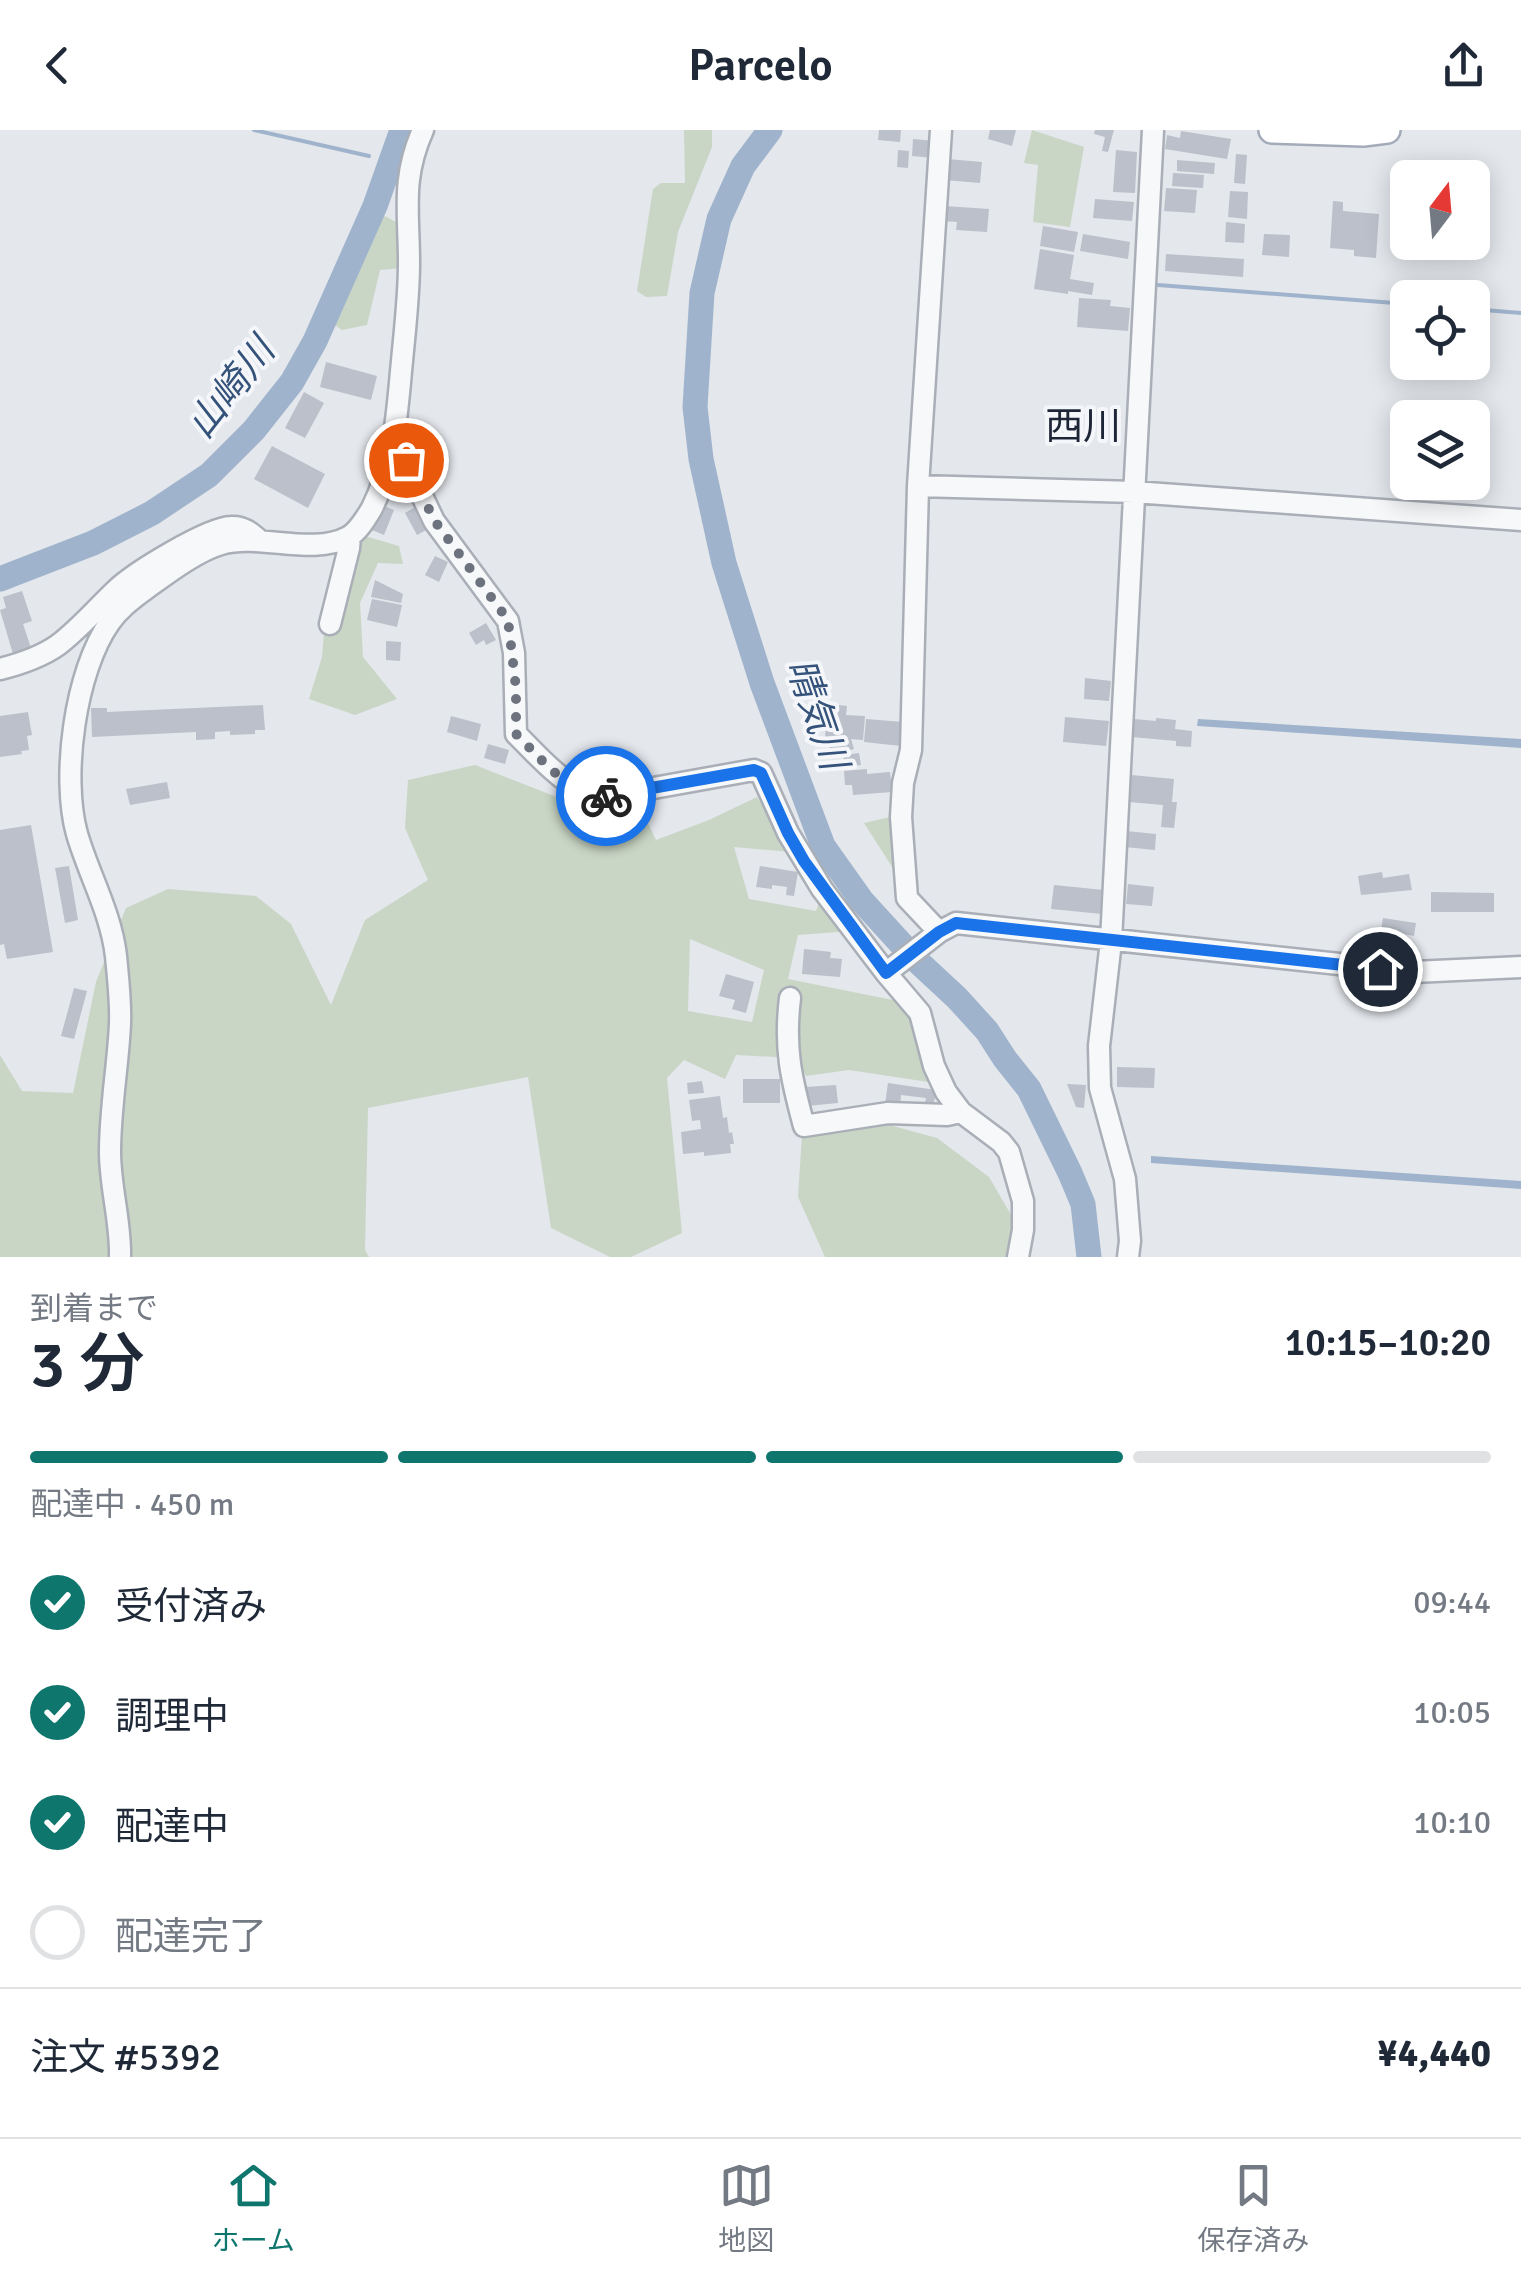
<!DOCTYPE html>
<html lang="ja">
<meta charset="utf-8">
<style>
body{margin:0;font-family:Signika,"Noto Sans JP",sans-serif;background:#f2f2f3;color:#1f2937;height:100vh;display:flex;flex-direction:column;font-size:38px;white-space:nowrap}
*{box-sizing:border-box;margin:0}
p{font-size:32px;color:#747a83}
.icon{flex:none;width:55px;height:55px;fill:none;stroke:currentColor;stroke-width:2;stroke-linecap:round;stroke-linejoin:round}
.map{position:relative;height:1127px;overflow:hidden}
.sheet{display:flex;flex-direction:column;background:#fff;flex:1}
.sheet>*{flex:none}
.needle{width:65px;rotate:16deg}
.fabs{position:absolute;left:1390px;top:30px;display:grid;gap:20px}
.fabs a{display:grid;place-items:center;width:100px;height:100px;border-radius:15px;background:#fff;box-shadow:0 5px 25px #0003;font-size:50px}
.pin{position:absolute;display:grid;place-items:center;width:85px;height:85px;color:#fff;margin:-42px;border:5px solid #fff;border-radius:50%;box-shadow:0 2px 10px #0007}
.courier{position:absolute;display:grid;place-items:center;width:100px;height:100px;margin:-50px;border:8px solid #1a73e8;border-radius:50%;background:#fff;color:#222;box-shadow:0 2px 12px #0007}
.headline em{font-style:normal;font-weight:600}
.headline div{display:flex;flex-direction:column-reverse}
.headline{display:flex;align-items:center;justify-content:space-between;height:170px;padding:0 30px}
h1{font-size:65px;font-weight:600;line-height:75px}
.bar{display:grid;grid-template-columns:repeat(4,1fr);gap:15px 10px;align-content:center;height:120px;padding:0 30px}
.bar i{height:12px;border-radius:8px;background:#e0e1e3}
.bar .on{background:#0f766e}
.bar p{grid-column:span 4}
.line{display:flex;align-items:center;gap:25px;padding:0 30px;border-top:2px solid #e0e1e3}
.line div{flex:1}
ol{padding:0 30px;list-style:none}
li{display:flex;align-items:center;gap:30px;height:110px}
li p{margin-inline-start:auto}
li .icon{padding:10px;border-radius:50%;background:#0f766e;color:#fff;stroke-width:4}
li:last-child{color:#747a83}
li i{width:55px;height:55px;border:5px solid #e0e1e3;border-radius:50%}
header{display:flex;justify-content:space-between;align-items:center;height:130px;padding:0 30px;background:#fff;font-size:45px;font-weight:600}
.menu{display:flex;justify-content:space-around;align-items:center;height:140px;border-top:2px solid #e0e1e3;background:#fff;font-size:28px;color:#747a83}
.menu a{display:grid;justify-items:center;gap:5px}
.menu .on{color:#0f766e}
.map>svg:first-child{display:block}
.green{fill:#c9d6c5;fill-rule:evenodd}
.water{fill:#9fb4cc}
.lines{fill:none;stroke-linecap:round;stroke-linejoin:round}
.stream{stroke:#9fb4cc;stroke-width:4}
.river{stroke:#9fb4cc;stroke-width:25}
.building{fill:#bbc0ca}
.minor-casing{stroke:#a9aeb7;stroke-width:25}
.major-casing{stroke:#a3abb8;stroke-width:30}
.minor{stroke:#f7f8fa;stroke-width:20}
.major{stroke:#fff;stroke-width:25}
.done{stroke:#6c737f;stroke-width:10;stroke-dasharray:0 18}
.route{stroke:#1a73e8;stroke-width:12}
.labels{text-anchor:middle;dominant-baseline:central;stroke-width:8;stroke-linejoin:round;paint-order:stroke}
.water-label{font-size:38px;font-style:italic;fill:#34527a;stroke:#f4f6f9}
.neighbourhood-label{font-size:38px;fill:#1d2536;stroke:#f4f6f9}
</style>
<header><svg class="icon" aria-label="back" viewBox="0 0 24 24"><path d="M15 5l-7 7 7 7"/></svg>Parcelo<svg class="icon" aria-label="share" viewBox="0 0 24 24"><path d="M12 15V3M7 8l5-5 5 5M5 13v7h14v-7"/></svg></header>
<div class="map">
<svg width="1521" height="1127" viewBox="0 0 1521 1127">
<rect width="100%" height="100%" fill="#e4e7ec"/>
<path class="green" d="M684 0H712V17L678 102 667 166 646 167 637 161 653 59 661 53H685Z
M1032 0 1084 17 1070 97 1033 92 1038 35 1024 33Z
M385 86 399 94 402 138 380 140 367 195 342 200 328 190 371 99Z
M368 407 399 416 403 434 378 433 360 473 363 527 397 569 355 585 309 569 322 527 326 476 342 418Z
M475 635 562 669 639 675 656 710 709 690 757 667 791 722 734 717 749 769 816 781 822 765 851 801 798 805 788 849 903 872 935 953 849 940 806 946 795 928 736 925 725 949 684 930 667 948 682 1103 631 1127H610L551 1098 528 947 368 978 365 1120 369 1127H0V925L22 961 73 963 96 852 126 778 168 759 256 766 291 794 331 875 365 790 428 750 405 698 408 650ZM690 809 764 840 752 892 688 881Z
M903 684 910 765 864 693Z
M878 992 937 1008 989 1047 1017 1095 1012 1127H825L798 1067 802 1005Z"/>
<path class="water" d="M1198 589 1521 609V618L1197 596Z
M1151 1026 1521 1051V1059L1151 1033Z"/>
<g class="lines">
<path class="stream" d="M254 0 369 26
M1158 155 1408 174
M1472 179 1521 183"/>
<path class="river" d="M770 0 743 36 719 89 702 163 695 277 701 329 724 433 762 553 823 716 862 771 915 829 957 868 987 901 1005 929 1029 959 1070 1043 1083 1074 1089 1127
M0 449 93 413 152 383 209 345 254 300 292 252 315 211 375 76 402 0"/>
</g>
<path class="building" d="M879 0H901L900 12 878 10Z
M990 0H1016L1012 16 988 9Z
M1095 0H1114L1108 22 1102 21 1105 7 1094 4Z
M1181 1 1231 9 1227 29 1165 19 1167 5 1180 8Z
M913 9 935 11 934 28 912 26Z
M898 20 909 21 908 38 897 37Z
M1116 20 1137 22 1135 63 1113 62Z
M1236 24 1247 25 1245 54 1234 53Z
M947 29 982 32 980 53 945 50Z
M1177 30 1215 33 1214 44 1177 41Z
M1173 43 1204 45 1203 58 1172 56Z
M1166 58 1197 60 1195 83 1164 81Z
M1230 61 1248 62 1247 89 1228 87Z
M1095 69 1134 72 1132 91 1093 88Z
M1333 71 1343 72V81L1379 84 1376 128 1354 126V120L1330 118Z
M945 76 989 79 987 102 956 100 957 92 944 91Z
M1226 92 1245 94 1244 113 1225 112Z
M1043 96 1078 102 1074 122 1040 116Z
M1083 104 1130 112 1128 129 1080 121Z
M1264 104 1290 105 1289 127 1262 125Z
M1040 119 1074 125 1070 149 1094 153 1092 165 1068 161V164L1034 159Z
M1166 124 1244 129 1243 147 1165 141Z
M1079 168 1111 170 1110 176 1130 178 1128 201 1077 197Z
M326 232 377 246 371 270 320 257Z
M304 262 324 273 305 308 285 298Z
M272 316 325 344 308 378 254 349Z
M382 375 394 380 384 405 372 400Z
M417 376 430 398 417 405 405 383Z
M435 426 448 432 439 452 425 445Z
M375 450 403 464 401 473 371 467Z
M22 461 32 491 23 494 31 518 13 524 0 480 6 478 3 467Z
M372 469 402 475 397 497 367 490Z
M486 493 496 510 486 515 484 510 476 515 469 503Z
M386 511 401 512 400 531 386 530Z
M1085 548 1111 551 1109 571 1084 569Z
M829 574 847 576 846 585 865 586 863 610 851 609 854 619 832 626 825 606Z
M263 575 265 600H255V604L230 605V601L215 602V609L196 610V602L92 607 91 578H107V582Z
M28 582 32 605 27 606 29 620 21 621 22 624 0 627V586Z
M451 586 481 594 477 611 447 602Z
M1065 587 1109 591 1106 616 1063 612Z
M1156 588 1176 590 1175 599 1192 601 1191 617 1176 616V611L1132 607 1134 589 1156 591Z
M866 589 903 592 901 616 864 612Z
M488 614 509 620 505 634 484 628Z
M859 623 861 635 845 637 843 625Z
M867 639V644L890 642 892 662 853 665 852 655H845L844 641Z
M1131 645 1174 649 1172 672H1177L1174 698 1161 697 1163 675 1129 672Z
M167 652 170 668 130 675 126 659Z
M31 695 53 822 7 829 4 814 0 815V700Z
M1126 701 1156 704 1155 720 1125 717Z
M69 736 78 790 65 793 55 738Z
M760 736 798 742 794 766 786 765 787 757 772 755V759L756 757Z
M1382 742 1383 748 1409 744 1412 760 1361 765 1358 746Z
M1128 754 1154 757 1152 776 1126 774Z
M1054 755 1104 760 1102 784 1051 779Z
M1431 762 1494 763V782H1431Z
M1383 788 1416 793 1414 806 1403 804 1402 810 1380 807Z
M804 819 831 822 830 828 842 829 840 847 802 844Z
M726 844 754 852 746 883 732 879 735 870 719 866Z
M74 858 87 861 74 909 61 906Z
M1117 937 1155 938 1154 958 1117 957Z
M743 949H780V973H743Z
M702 951 704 963 688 964 687 953Z
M888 953 936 960 933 979 924 978 926 968 901 965 900 977 885 974Z
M1067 954 1086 955 1084 978 1076 977Z
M836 955 838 973 807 976 805 957Z
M720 966 723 988 727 987 729 1003 732 1002 734 1014H730L731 1023 704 1026V1022L683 1024 681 1002 701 999 700 990 692 991 689 970Z"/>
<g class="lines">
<g class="minor-casing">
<path id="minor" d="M392 320 405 330 434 391 508 491 514 523 516 604C543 630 569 665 609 666L754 640 761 643 788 703 822 759 886 843 920 883 934 936 946 962 961 982 1001 1012 1009 1022 1023 1071V1100L1018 1127
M918 356 1134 362 1521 390
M330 494 349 418 350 407
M0 539C20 534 41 527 58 515 79 499 96 479 115 461 133 443 207 398 231 397 243 396 251 403 259 410
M939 802 907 768 901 687 903 653 911 620 918 356 941 0
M886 843 939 802 956 793 1414 842 1521 837
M790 868C784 918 791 948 804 996L888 983 947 985 961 982
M120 1127C121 1092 110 1057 110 1022 110 979 118 936 120 894 121 872 118 848 116 826 111 783 89 745 77 704 61 647 75 541 110 492 119 479 131 470 143 461 164 446 196 421 221 414 260 403 312 426 348 407 358 402 366 388 372 378 395 332 397 282 402 231 405 199 409 166 409 133 409 82 401 49 423 0
M1128 1127 1130 1111 1125 1049 1100 958 1099 916 1111 811 1153 0"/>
</g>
<g class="major-casing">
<path id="major" d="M1272 0 1363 3 1387 0"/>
</g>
<use href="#minor" class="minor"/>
<use href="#major" class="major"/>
</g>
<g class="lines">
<path class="done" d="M406 330 434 390 508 490 516 558V604C541 628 568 665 606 666"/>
<path class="route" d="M606 666 754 640 761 643 788 703 804 731 886 843 939 802 956 793 1380 839"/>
</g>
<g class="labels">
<g class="water-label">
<text transform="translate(231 258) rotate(-52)">山崎川</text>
<text transform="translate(817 584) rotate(71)">晴気川</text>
</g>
<g class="neighbourhood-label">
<text x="1083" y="296">西川</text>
</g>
</g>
</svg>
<div class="fabs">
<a><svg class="needle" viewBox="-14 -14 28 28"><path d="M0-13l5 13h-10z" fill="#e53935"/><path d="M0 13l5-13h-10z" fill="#747a83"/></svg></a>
<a><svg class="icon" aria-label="locate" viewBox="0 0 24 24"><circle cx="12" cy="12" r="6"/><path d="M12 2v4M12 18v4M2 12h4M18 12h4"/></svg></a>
<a><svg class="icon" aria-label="layers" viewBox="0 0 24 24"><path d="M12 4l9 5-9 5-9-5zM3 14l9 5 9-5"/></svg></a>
</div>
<div class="pin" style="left:406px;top:330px;background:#ea580c"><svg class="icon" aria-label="bag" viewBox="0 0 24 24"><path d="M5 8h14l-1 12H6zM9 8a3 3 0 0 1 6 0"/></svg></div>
<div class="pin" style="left:1380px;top:839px;background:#1f2937"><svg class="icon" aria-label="home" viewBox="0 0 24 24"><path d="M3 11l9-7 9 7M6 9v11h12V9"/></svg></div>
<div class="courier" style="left:606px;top:666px"><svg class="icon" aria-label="bike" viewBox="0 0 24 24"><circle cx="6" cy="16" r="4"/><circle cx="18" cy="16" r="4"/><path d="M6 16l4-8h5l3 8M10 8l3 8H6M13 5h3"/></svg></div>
</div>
<section class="sheet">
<div class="headline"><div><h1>3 分</h1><p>到着まで</p></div><em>10:15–10:20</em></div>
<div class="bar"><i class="on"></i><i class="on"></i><i class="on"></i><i></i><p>配達中 · 450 m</p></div>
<ol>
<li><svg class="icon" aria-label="check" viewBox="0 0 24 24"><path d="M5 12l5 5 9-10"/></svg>受付済み<p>09:44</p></li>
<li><svg class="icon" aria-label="check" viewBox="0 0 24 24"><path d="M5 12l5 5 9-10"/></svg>調理中<p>10:05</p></li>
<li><svg class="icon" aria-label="check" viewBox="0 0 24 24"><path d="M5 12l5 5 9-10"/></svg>配達中<p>10:10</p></li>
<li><i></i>配達完了</li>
</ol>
<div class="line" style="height:130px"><div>注文 #5392</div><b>¥4,440</b></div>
</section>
<nav class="menu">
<a class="on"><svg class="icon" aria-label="home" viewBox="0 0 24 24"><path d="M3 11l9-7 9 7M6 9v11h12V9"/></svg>ホーム</a>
<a><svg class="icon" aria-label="map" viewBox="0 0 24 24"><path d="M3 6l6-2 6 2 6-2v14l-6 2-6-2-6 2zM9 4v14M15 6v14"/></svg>地図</a>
<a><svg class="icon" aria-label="saved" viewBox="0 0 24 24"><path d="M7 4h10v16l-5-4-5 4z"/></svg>保存済み</a>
</nav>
